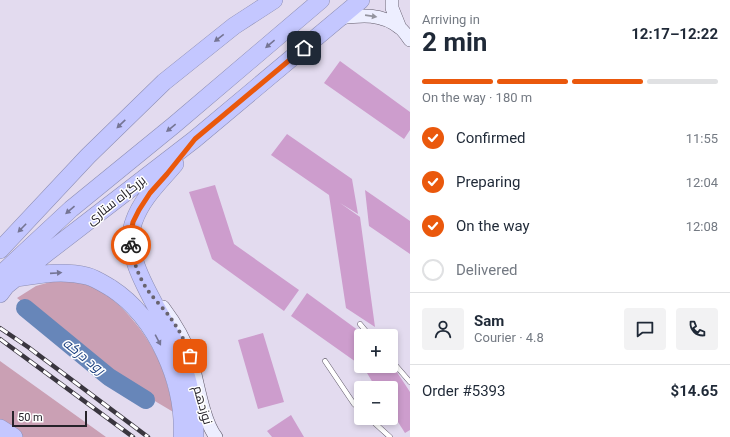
<!DOCTYPE html>
<meta charset="utf-8">
<style>
body{margin:0;font-family:Roboto,Cairo,sans-serif;background:#f2f2f3;color:#1f2937;height:100vh;display:flex;flex-direction:column;font-size:15px;white-space:nowrap}
*{box-sizing:border-box;margin:0}
p{font-size:13px;color:#747a83}
.icon{flex:none;width:22px;height:22px;fill:none;stroke:currentColor;stroke-width:2;stroke-linecap:round;stroke-linejoin:round}
.map{position:relative;flex:1;overflow:hidden}
.side{display:flex;flex-direction:column;background:#fff;width:320px}
.side>*{flex:none}
.tools{position:absolute;left:354px;top:329px;display:grid;gap:8px}
.tools a{display:grid;place-items:center;width:44px;height:44px;border-radius:4px;background:#fff;box-shadow:0 2px 6px #0003;font-size:20px}
.scale{position:absolute;left:12px;bottom:10px;width:75px;box-sizing:border-box;padding-left:4px;border:2px solid #26232a;border-top:0;font-size:11px;line-height:14px;white-space:nowrap;color:#26232a;-webkit-text-stroke:3px #fff;paint-order:stroke}
.pin{position:absolute;display:grid;place-items:center;width:34px;height:34px;color:#fff;margin:-17px;border-radius:8px;box-shadow:0 2px 6px #0006}
.courier{position:absolute;display:grid;place-items:center;width:40px;height:40px;margin:-20px;border:3px solid #ea580c;border-radius:50%;background:#fff;color:#222;box-shadow:0 1px 5px #0007}
.head em{font-style:normal;font-weight:700}
.head div{display:flex;flex-direction:column-reverse}
.head{display:flex;align-items:center;justify-content:space-between;height:68px;padding:0 12px}
h1{font-size:26px;font-weight:700;line-height:30px}
.bar{display:grid;grid-template-columns:repeat(4,1fr);gap:6px 4px;align-content:center;height:48px;padding:0 12px}
.bar i{height:5px;border-radius:3px;background:#e0e1e3}
.bar .selected{background:#ea580c}
.bar p{grid-column:span 4}
.line{display:flex;align-items:center;gap:10px;padding:0 12px;border-top:1px solid #e0e1e3}
.line div{flex:1}
.round{display:grid;place-items:center;flex:none;width:42px;height:42px;border-radius:4px;background:#f2f2f3}
ol{padding:0 12px;list-style:none}
li{display:flex;align-items:center;gap:12px;height:44px}
li p{margin-inline-start:auto}
li .icon{padding:4px;border-radius:50%;background:#ea580c;color:#fff;stroke-width:4}
li:last-child{color:#747a83}
li i{width:22px;height:22px;border:2px solid #e0e1e3;border-radius:50%}
main{display:flex;flex:1;min-height:0}
.map>svg:first-child{display:block}
.green{fill:#caa0b4}
.lines{fill:none;stroke-linecap:round;stroke-linejoin:round}
.river{stroke:#6786b9;stroke-width:18}
.building{fill:#cd9dcd}
.lane-casing{stroke:#605969;stroke-width:5.5}
.secondary-casing{stroke:#605969;stroke-width:14}
.highway-casing{stroke:#8d8eb4;stroke-width:18}
.lane{stroke:#fff;stroke-width:4.5}
.secondary{stroke:#edeeff;stroke-width:13}
.highway{stroke:#c4c7ff;stroke-width:17}
.rail-casing{stroke:#3a363f;stroke-width:4.5}
.rail{stroke:#fff;stroke-width:3;stroke-dasharray:9;stroke-linecap:butt}
.oneway{fill:#93939f}
.oneway2{fill:#757594}
.done{stroke:#68636f;stroke-width:4;stroke-dasharray:0 7.2}
.route{stroke:#ea580c;stroke-width:5}
.labels{text-anchor:middle;dominant-baseline:central;stroke-width:3;stroke-linejoin:round;paint-order:stroke}
.street-label{font-size:13px;fill:#26232a;stroke:#fff}
.water-label{font-size:14px;font-style:italic;fill:#1a3f7f;stroke:#fff}
</style>
<main>
<div class="map">
<svg width="410" height="437" viewBox="0 0 410 437">
<rect width="100%" height="100%" fill="#e3dbef"/>
<path class="green" d="M61 279C73 281 85 283 96 289 120 300 146 333 157 357 165 372 170 396 175 413L138 391 102 366 17 298 36 286Z
M0 361 106 437H22L0 422Z"/>
<g class="lines">
<path class="river" d="M25 308 109 377 146 400"/>
</g>
<path class="building" d="M340 61 410 112V130L404 139 324 83Z
M287 134 352 179 358 214 340 203 360 217 375 327 346 308 329 195 271 155Z
M215 185 234 244 299 290 284 311 212 259 189 192Z
M365 190 410 221V254L369 226Z
M307 293 366 336H361V354L356 362 291 316Z
M263 333 284 402 258 409 238 340Z
M391 363 410 392V430L405 433 391 411V388H376L367 373 378 366H391Z
M291 415 304 437H272L267 431Z"/>
<g class="lines">
<g class="lane-casing">
<path id="lane" d="M360 324 370 336
M391 360 410 382
M325 361 354 404 361 410
M369 418 390 437"/>
</g>
<g class="secondary-casing">
<path id="secondary" d="M392 0V8L400 28
M340 18C361 15 382 13 400 28 404 31 407 36 410 40
M163 307C175 323 185 339 191 358 197 379 203 421 216 437"/>
</g>
<g class="highway-casing">
<path id="highway" d="M175 164C160 182 142 198 134 221 119 259 163 312 177 348 188 376 195 407 195 437
M0 250 88 156 164 82 234 26 274 0
M0 275 71 209 174 125 321 0
M17 278C41 274 63 270 87 276 95 278 104 284 111 288 157 318 185 383 182 437
M0 294 6 286 47 253 195 139 361 0
M0 428 14 437"/>
</g>
<use href="#lane" class="lane"/>
<use href="#secondary" class="secondary"/>
<use href="#highway" class="highway"/>
<g class="rail-casing">
<path id="rail" d="M0 328 28 347 148 437
M0 339 133 437"/>
</g>
<use href="#rail" class="rail"/>
</g>
<defs><path id="oneway-solid" d="M-6-.8H1V-3.2L6.5 0L1 3.2V.8H-6Z"/></defs>
<use class="oneway" href="#oneway-solid" transform="translate(371 16) rotate(8)"/>
<g class="oneway2">
<use href="#oneway-solid" transform="translate(219 38) rotate(142)"/>
<use href="#oneway-solid" transform="translate(270 44) rotate(140)"/>
<use href="#oneway-solid" transform="translate(121 124) rotate(136)"/>
<use href="#oneway-solid" transform="translate(171 128) rotate(141)"/>
<use href="#oneway-solid" transform="translate(70 210) rotate(139)"/>
<use href="#oneway-solid" transform="translate(22 228) rotate(134)"/>
<use href="#oneway-solid" transform="translate(56 273) rotate(-4)"/>
<use href="#oneway-solid" transform="translate(158 340) rotate(62)"/>
</g>
<g class="lines">
<path class="done" d="M131 245C133 260 138 276 147 289 155 301 166 310 174 323 181 333 186 344 190 356"/>
<path class="route" d="M131 245 130 239 133 222 139 210 150 193 167 174 195 139 304 48"/>
</g>
<g class="labels">
<g class="street-label">
<text transform="translate(116 200) rotate(-38)">بزرگراه ستاری</text>
<text transform="translate(203 405) rotate(74)">نوزدهم</text>
</g>
<g class="water-label">
<text transform="translate(84 356) rotate(39)">رود درکه</text>
</g>
</g>
</svg>
<div class="tools">
<a>+</a>
<a>−</a>
</div>
<div class="scale">50 m</div>
<div class="pin" style="left:190px;top:356px;background:#ea580c"><svg class="icon" aria-label="bag" viewBox="0 0 24 24"><path d="M5 8h14l-1 12H6zM9 8a3 3 0 0 1 6 0"/></svg></div>
<div class="pin" style="left:304px;top:48px;background:#1f2937"><svg class="icon" aria-label="home" viewBox="0 0 24 24"><path d="M3 11l9-7 9 7M6 9v11h12V9"/></svg></div>
<div class="courier" style="left:131px;top:245px"><svg class="icon" aria-label="bike" viewBox="0 0 24 24"><circle cx="6" cy="16" r="4"/><circle cx="18" cy="16" r="4"/><path d="M6 16l4-8h5l3 8M10 8l3 8H6M13 5h3"/></svg></div>
</div>
<section class="side">
<div class="head"><div><h1>2 min</h1><p>Arriving in</p></div><em>12:17–12:22</em></div>
<div class="bar"><i class="selected"></i><i class="selected"></i><i class="selected"></i><i></i><p>On the way · 180 m</p></div>
<ol>
<li><svg class="icon" aria-label="check" viewBox="0 0 24 24"><path d="M5 12l5 5 9-10"/></svg>Confirmed<p>11:55</p></li>
<li><svg class="icon" aria-label="check" viewBox="0 0 24 24"><path d="M5 12l5 5 9-10"/></svg>Preparing<p>12:04</p></li>
<li><svg class="icon" aria-label="check" viewBox="0 0 24 24"><path d="M5 12l5 5 9-10"/></svg>On the way<p>12:08</p></li>
<li><i></i>Delivered</li>
</ol>
<div class="line" style="height:72px"><a class="round"><svg class="icon" aria-label="person" viewBox="0 0 24 24"><circle cx="12" cy="8" r="4"/><path d="M4 21q1-7 8-7t8 7"/></svg></a><div><b>Sam</b><p>Courier · 4.8</p></div><a class="round"><svg class="icon" aria-label="chat" viewBox="0 0 24 24"><path d="M4 5h16v11H9l-5 4z"/></svg></a><a class="round"><svg class="icon" aria-label="phone" viewBox="0 0 24 24"><path d="M5 4h4l2 5-3 2q2 4 5 5l2-3 5 2v4C11 20 4 13 5 4z"/></svg></a></div>
<div class="line" style="height:52px"><div>Order #5393</div><b>$14.65</b></div>
</section>
</main>
